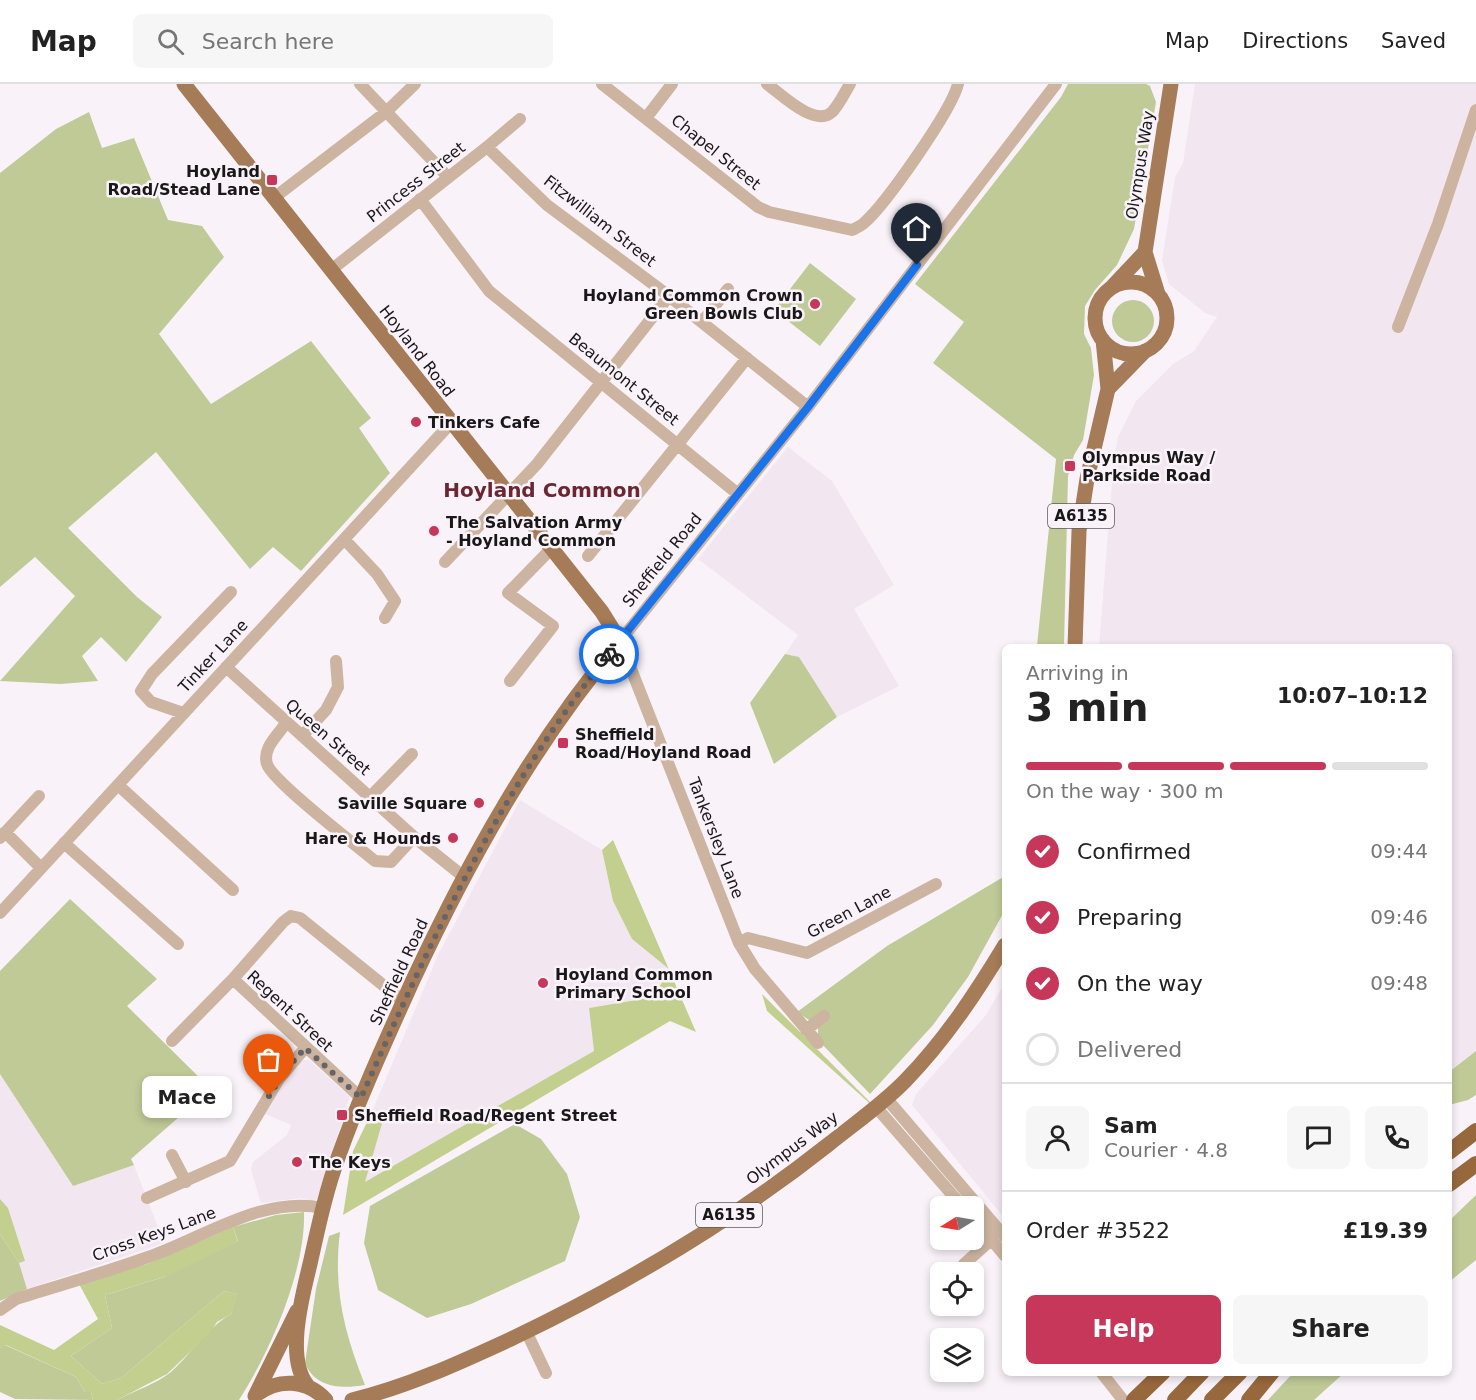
<!DOCTYPE html>
<meta charset="utf-8">
<style>
body{margin:0;font-family:"DejaVu Sans",sans-serif;background:#f6f6f6;color:#222;height:100vh;display:flex;flex-direction:column;font-size:22px;white-space:nowrap}
*{box-sizing:border-box;margin:0}
p{font-size:20px;color:#767676}
.icon{flex:none;width:33px;height:33px;fill:none;stroke:currentColor;stroke-width:2;stroke-linecap:round;stroke-linejoin:round}
.map{position:relative;flex:1;overflow:hidden}
.panel{position:absolute;left:1002px;top:560px;width:450px;height:732px;display:flex;flex-direction:column;background:#fff;border-radius:9px;box-shadow:0 3px 9px #0003}
.panel>*{flex:none}
.needle{width:39px;rotate:259deg}
.fabs{position:absolute;left:930px;top:1112px;display:grid;gap:12px}
.fabs a{display:grid;place-items:center;width:54px;height:54px;border-radius:9px;background:#fff;box-shadow:0 3px 9px #0003;font-size:30px}
.pin{position:absolute;display:grid;place-items:center;width:51px;height:51px;color:#fff;margin:-62px -26px;border-radius:50% 50% 50% 0;rotate:-45deg;box-shadow:0 0 6px #0007}
.pin .icon{rotate:45deg}
.courier{position:absolute;display:grid;place-items:center;width:60px;height:60px;margin:-30px;border:4px solid #1a73e8;border-radius:50%;background:#fff;color:#222;box-shadow:0 2px 8px #0007}
.bubble{position:absolute;height:42px;border-radius:9px;background:#fff;box-shadow:0 3px 9px #0003;font-size:20px;font-weight:700;line-height:42px;text-align:center}
.head em{font-style:normal;font-weight:700}
.head div{display:flex;flex-direction:column-reverse}
.head{display:flex;align-items:center;justify-content:space-between;height:102px;padding:0 24px}
h1{font-size:39px;font-weight:700;line-height:45px}
.bar{display:grid;grid-template-columns:repeat(4,1fr);gap:9px 6px;align-content:center;height:72px;padding:0 24px}
.bar i{height:8px;border-radius:4px;background:#e0e0e0}
.bar .on{background:#c73759}
.bar p{grid-column:span 4}
.line{display:flex;align-items:center;gap:15px;padding:0 24px;border-top:2px solid #e0e0e0}
.line div{flex:1}
.round{display:grid;place-items:center;flex:none;width:63px;height:63px;border-radius:9px;background:#f6f6f6}
ol{padding:0 24px;list-style:none}
li{display:flex;align-items:center;gap:18px;height:66px}
li p{margin-inline-start:auto}
li .icon{padding:6px;border-radius:50%;background:#c73759;color:#fff;stroke-width:4}
li:last-child{color:#767676}
li i{width:33px;height:33px;border:3px solid #e0e0e0;border-radius:50%}
.cta{display:flex;gap:12px;margin-top:auto;padding:12px 24px}
.cta a{flex:1;height:69px;border-radius:9px;background:#c73759;color:#fff;font-size:24px;font-weight:700;line-height:69px;text-align:center}
.cta a+a{background:#f6f6f6;color:#222}
header{display:flex;align-items:center;gap:36px;box-sizing:border-box;height:84px;padding:0 30px;background:#fff;border-bottom:2px solid #e0e0e0}
header strong{font-size:28px}
nav{display:flex;gap:33px;margin-inline-start:auto;font-size:21px}
.search{width:420px;height:54px;background:#f6f6f6;display:flex;align-items:center;gap:15px;box-sizing:border-box;padding:0 21px;border-radius:9px;color:#767676;font-size:22px}
.map>svg:first-child{display:block}
.built{fill:#f2e6f1}
.green{fill:#bfca97}
.forest{fill:#c2cf8f}
.lines{fill:none;stroke-linecap:round;stroke-linejoin:round}
.minor{stroke:#ccb4a1;stroke-width:12}
.major{stroke:#a67c58;stroke-width:15}
.highway{stroke:#98683d;stroke-width:16}
.done{stroke:#676467;stroke-width:6;stroke-dasharray:0 10.8}
.route{stroke:#1a73e8;stroke-width:8}
.poi-dot{fill:#c73759;stroke:#f9f3f9;stroke-width:2}
.labels{text-anchor:middle;dominant-baseline:central;stroke-width:5;stroke-linejoin:round;paint-order:stroke}
.shield{fill:#f9f3f9;stroke:#5c595c;stroke-width:1.5}
.shield-label{font-size:15px;font-weight:bold;fill:#191719}
.street-label{font-size:16px;fill:#191719;stroke:#f9f3f9}
.poi-label{font-size:16px;font-weight:bold;fill:#191719;stroke:#f9f3f9;text-anchor:start}
.quarter-label{font-size:20px;font-weight:bold;fill:#6b2633;stroke:#f9f3f9}
</style>
<header>
<strong>Map</strong>
<div class="search"><svg class="icon" aria-label="search" viewBox="0 0 24 24"><circle cx="10" cy="10" r="6"/><path d="M15 15l6 6"/></svg>Search here</div>
<nav><a>Map</a><a>Directions</a><a>Saved</a></nav>
</header>
<div class="map">
<svg width="1476" height="1316" viewBox="0 0 1476 1316">
<rect width="100%" height="100%" fill="#f9f3f9"/>
<path class="built" d="M1195 0H1476V967L1449 988V562H1099L1114 374 1118 353 1136 317 1173 280 1194 267 1217 233 1205 229 1169 200 1162 177 1175 93 1183 79Z
M788 363 832 397 894 501 854 525 899 602 837 633 799 573 785 570 798 551 698 475Z
M520 716 602 766 613 817 632 855 669 885 653 913 589 924 594 967 364 1099 382 1036 371 1030 438 871Z
M1005 898V1135L912 1021 916 1010 986 931Z
M301 976H309L350 1013 317 1115 311 1117 301 1114 261 1119 251 1086 253 1078 287 1051 291 1041 263 1029 277 1004Z
M0 990 73 1102 134 1081 164 1159 27 1205 19 1179 25 1177 8 1124 0 1115Z"/>
<path class="green" d="M1068 0H1146L1150 2 1156 18 1134 145 1117 181 1095 206 1085 222 1084 250 1091 264 1094 291 1083 356 1074 371 1068 392 1064 562H1037L1056 375 933 279 964 238 915 200 1061 13Z
M89 28 102 64 134 54 168 136 202 142 224 173 159 250 211 320 311 257 371 334 359 344 390 389 301 487 273 463 250 485 156 368 68 444 137 513 162 533 126 578 101 553 82 572 98 597 61 600 0 597 75 512 35 473 0 503V89L56 45Z
M810 179 856 215 820 262 774 226Z
M1112 237a21 21 0 1 1 42 0a21 21 0 1 1-42 0Z
M785 570 799 573 837 633 774 680 750 619Z
M1005 792V826L968 893 933 941 870 1010 818 956V942L797 928 887 862Z
M70 815 157 895 127 922 211 1005 131 1075 134 1081 73 1102 0 990V887Z
M1476 967V1011L1468 1016 1449 1021V988Z
M515 1040 541 1055 567 1090 580 1133 565 1177 471 1220 427 1234 378 1206 364 1159 370 1122Z
M1476 1111V1176L1449 1198V1137Z
M304 1128C306 1186 270 1268 239 1316H117C134 1307 156 1300 171 1288 192 1269 208 1243 231 1230L237 1210 224 1207 121 1294 102 1300 71 1272 112 1244 105 1211 164 1193 238 1157 233 1143 276 1131Z
M340 1148C333 1205 344 1248 365 1301 341 1305 315 1304 305 1279L316 1205 329 1152Z
M0 1150 19 1179 27 1205 0 1217Z
M5 1261 76 1293 85 1308H91L93 1316 15 1315 0 1308V1264Z
M1293 1289V1288L1344 1289 1314 1316H1268Z"/>
<path class="forest" d="M613 756 696 948 670 937 343 1131 353 1067 371 1030 383 1036 365 1098 594 967 589 924 654 913 669 885 632 855 613 817 602 766Z
M762 910 887 1035 767 927Z
M0 1115 8 1124 25 1177 19 1179 0 1150Z
M233 1143 238 1158 167 1192 105 1211 112 1244 71 1272 102 1300 121 1294 224 1207 238 1210 231 1230 217 1238 209 1250 167 1290 117 1316H93L91 1308H85L76 1293 6 1261 0 1264V1241L54 1266 98 1235 79 1200 147 1180Z"/>
<g class="lines">
<path class="minor" d="M360 0 448 93
M602 0 758 123 769 128 852 146C856 144 861 142 864 139 885 121 952 26 958 0
M767 0C781 10 815 44 832 28 839 21 845 8 850 0
M646 34 672 0
M487 63 547 121 669 212 808 323
M275 113 386 28 415 0
M420 115 489 207 738 410
M331 186 487 63 520 35
M702 238 728 205
M1398 243 1438 140 1476 26
M344 455 377 490 395 517 385 534
M588 472 747 274
M445 478 537 380 669 212
M226 583 414 753 464 793
M510 597 553 542 508 509 551 465
M183 629 151 618 141 607 152 590 231 508
M286 639C278 651 262 664 267 680 272 697 357 762 375 777L391 778 414 753
M302 652 326 626 338 603 336 577
M118 701 233 806
M370 713 412 670
M5 748 41 784
M0 754 39 712
M64 759 178 860
M0 829 451 339
M739 859 748 854 807 869 936 800
M806 946 824 932
M172 957 233 895
M818 959 755 885 739 859 620 557 808 323 1056 0
M361 1014 233 895 283 838 291 832 300 834 404 918
M886 1014 1005 1153
M876 1023 962 1122
M172 1071 186 1098
M147 1114 230 1077 279 995 305 964
M974 1135 1005 1172
M964 1180 991 1156 989 1137
M0 1226 16 1215C60 1201 104 1189 148 1173 203 1154 263 1111 323 1124
M526 1247 546 1289
M1101 1288 1123 1316"/>
<path class="major" d="M184 0 602 528 620 557C534 659 469 776 413 896 387 954 360 1012 339 1071 326 1106 318 1144 310 1180 302 1213 285 1275 308 1302
M1095 234a36 36 0 1 1 72 0a36 36 0 1 1-72 0Z
M1113 202 1145 168
M1158 210 1145 168 1171 0
M1108 305 1145 267
M1075 562 1079 447 1087 395 1108 305 1103 256
M256 1311C278 1294 307 1295 326 1316
M255 1312 297 1227
M352 1316C407 1303 461 1278 513 1254 624 1201 733 1136 829 1060 855 1039 883 1020 906 996 945 956 976 909 1005 861"/>
<path class="highway" d="M1449 1068 1476 1047
M1449 1100 1476 1080
M1134 1316 1163 1288
M1175 1316 1202 1288
M1212 1316 1240 1288
M1249 1316 1272 1288"/>
</g>
<g class="lines">
<path class="done" d="M269 1012 284 988 305 964 361 1014C430 858 501 704 609 570"/>
<path class="route" d="M609 570 808 323 917 181"/>
</g>
<g class="poi-dot">
<rect x="266" y="90" width="12" height="12" rx="3"/>
<circle cx="815" cy="220" r="6"/>
<circle cx="416" cy="338" r="6"/>
<rect x="1064" y="376" width="12" height="12" rx="3"/>
<circle cx="434" cy="447" r="6"/>
<rect x="557" y="653" width="12" height="12" rx="3"/>
<circle cx="479" cy="719" r="6"/>
<circle cx="453" cy="754" r="6"/>
<circle cx="543" cy="899" r="6"/>
<rect x="336" y="1025" width="12" height="12" rx="3"/>
<circle cx="297" cy="1078" r="6"/>
</g>
<g class="labels">
<g class="shield">
<rect x="1048" y="420" width="66" height="24" rx="4.5"/>
<rect x="696" y="1119" width="66" height="24" rx="4.5"/>
</g>
<g class="shield-label">
<text x="1081" y="432">A6135</text>
<text x="729" y="1131">A6135</text>
</g>
<g class="street-label">
<text transform="translate(716 68) rotate(39)">Chapel Street</text>
<text transform="translate(1140 81) rotate(-81)">Olympus Way</text>
<text transform="translate(416 98) rotate(-38)">Princess Street</text>
<text transform="translate(600 137) rotate(38)">Fitzwilliam Street</text>
<text transform="translate(417 267) rotate(52)">Hoyland Road</text>
<text transform="translate(624 295) rotate(39)">Beaumont Street</text>
<text transform="translate(662 476) rotate(-51)">Sheffield Road</text>
<text transform="translate(213 572) rotate(-47)">Tinker Lane</text>
<text transform="translate(328 653) rotate(41)">Queen Street</text>
<text transform="translate(716 754) rotate(69)">Tankersley Lane</text>
<text transform="translate(849 828) rotate(-28)">Green Lane</text>
<text transform="translate(399 888) rotate(-65)">Sheffield Road</text>
<text transform="translate(290 927) rotate(43)">Regent Street</text>
<text transform="translate(792 1064) rotate(-37)">Olympus Way</text>
<text transform="translate(154 1150) rotate(-20)">Cross Keys Lane</text>
</g>
<g class="poi-label">
<text x="260" y="87" text-anchor="end">Hoyland<tspan x="260" dy="18">Road/Stead Lane</tspan></text>
<text x="803" y="211" text-anchor="end">Hoyland Common Crown<tspan x="803" dy="18">Green Bowls Club</tspan></text>
<text x="428" y="338">Tinkers Cafe</text>
<text x="1082" y="373">Olympus Way /<tspan x="1082" dy="18">Parkside Road</tspan></text>
<text x="446" y="438">The Salvation Army<tspan x="446" dy="18">- Hoyland Common</tspan></text>
<text x="575" y="650">Sheffield<tspan x="575" dy="18">Road/Hoyland Road</tspan></text>
<text x="467" y="719" text-anchor="end">Saville Square</text>
<text x="441" y="754" text-anchor="end">Hare &amp; Hounds</text>
<text x="555" y="890">Hoyland Common<tspan x="555" dy="18">Primary School</tspan></text>
<text x="354" y="1031">Sheffield Road/Regent Street</text>
<text x="309" y="1078">The Keys</text>
</g>
<g class="quarter-label">
<text x="542" y="406">Hoyland Common</text>
</g>
</g>
</svg>
<div class="fabs">
<a><svg class="needle" viewBox="-14 -14 28 28"><path d="M0-13l5 13h-10z" fill="#e53935"/><path d="M0 13l5-13h-10z" fill="#767676"/></svg></a>
<a><svg class="icon" aria-label="locate" viewBox="0 0 24 24"><circle cx="12" cy="12" r="6"/><path d="M12 2v4M12 18v4M2 12h4M18 12h4"/></svg></a>
<a><svg class="icon" aria-label="layers" viewBox="0 0 24 24"><path d="M12 4l9 5-9 5-9-5zM3 14l9 5 9-5"/></svg></a>
</div>
<div class="pin" style="left:269px;top:1012px;background:#ea580c"><svg class="icon" aria-label="bag" viewBox="0 0 24 24"><path d="M5 8h14l-1 12H6zM9 8a3 3 0 0 1 6 0"/></svg></div>
<div class="pin" style="left:917px;top:181px;background:#1f2937"><svg class="icon" aria-label="home" viewBox="0 0 24 24"><path d="M3 11l9-7 9 7M6 9v11h12V9"/></svg></div>
<div class="courier" style="left:609px;top:570px"><svg class="icon" aria-label="bike" viewBox="0 0 24 24"><circle cx="6" cy="16" r="4"/><circle cx="18" cy="16" r="4"/><path d="M6 16l4-8h5l3 8M10 8l3 8H6M13 5h3"/></svg></div>
<div class="bubble" style="left:142px;top:992px;width:90px">Mace</div>
<section class="panel">
<div class="head"><div><h1>3 min</h1><p>Arriving in</p></div><em>10:07–10:12</em></div>
<div class="bar"><i class="on"></i><i class="on"></i><i class="on"></i><i></i><p>On the way · 300 m</p></div>
<ol>
<li><svg class="icon" aria-label="check" viewBox="0 0 24 24"><path d="M5 12l5 5 9-10"/></svg>Confirmed<p>09:44</p></li>
<li><svg class="icon" aria-label="check" viewBox="0 0 24 24"><path d="M5 12l5 5 9-10"/></svg>Preparing<p>09:46</p></li>
<li><svg class="icon" aria-label="check" viewBox="0 0 24 24"><path d="M5 12l5 5 9-10"/></svg>On the way<p>09:48</p></li>
<li><i></i>Delivered</li>
</ol>
<div class="line" style="height:108px"><a class="round"><svg class="icon" aria-label="person" viewBox="0 0 24 24"><circle cx="12" cy="8" r="4"/><path d="M4 21q1-7 8-7t8 7"/></svg></a><div><b>Sam</b><p>Courier · 4.8</p></div><a class="round"><svg class="icon" aria-label="chat" viewBox="0 0 24 24"><path d="M4 5h16v11H9l-5 4z"/></svg></a><a class="round"><svg class="icon" aria-label="phone" viewBox="0 0 24 24"><path d="M5 4h4l2 5-3 2q2 4 5 5l2-3 5 2v4C11 20 4 13 5 4z"/></svg></a></div>
<div class="line" style="height:78px"><div>Order #3522</div><b>£19.39</b></div>
<div class="cta"><a>Help</a><a>Share</a></div>
</section>
</div>
